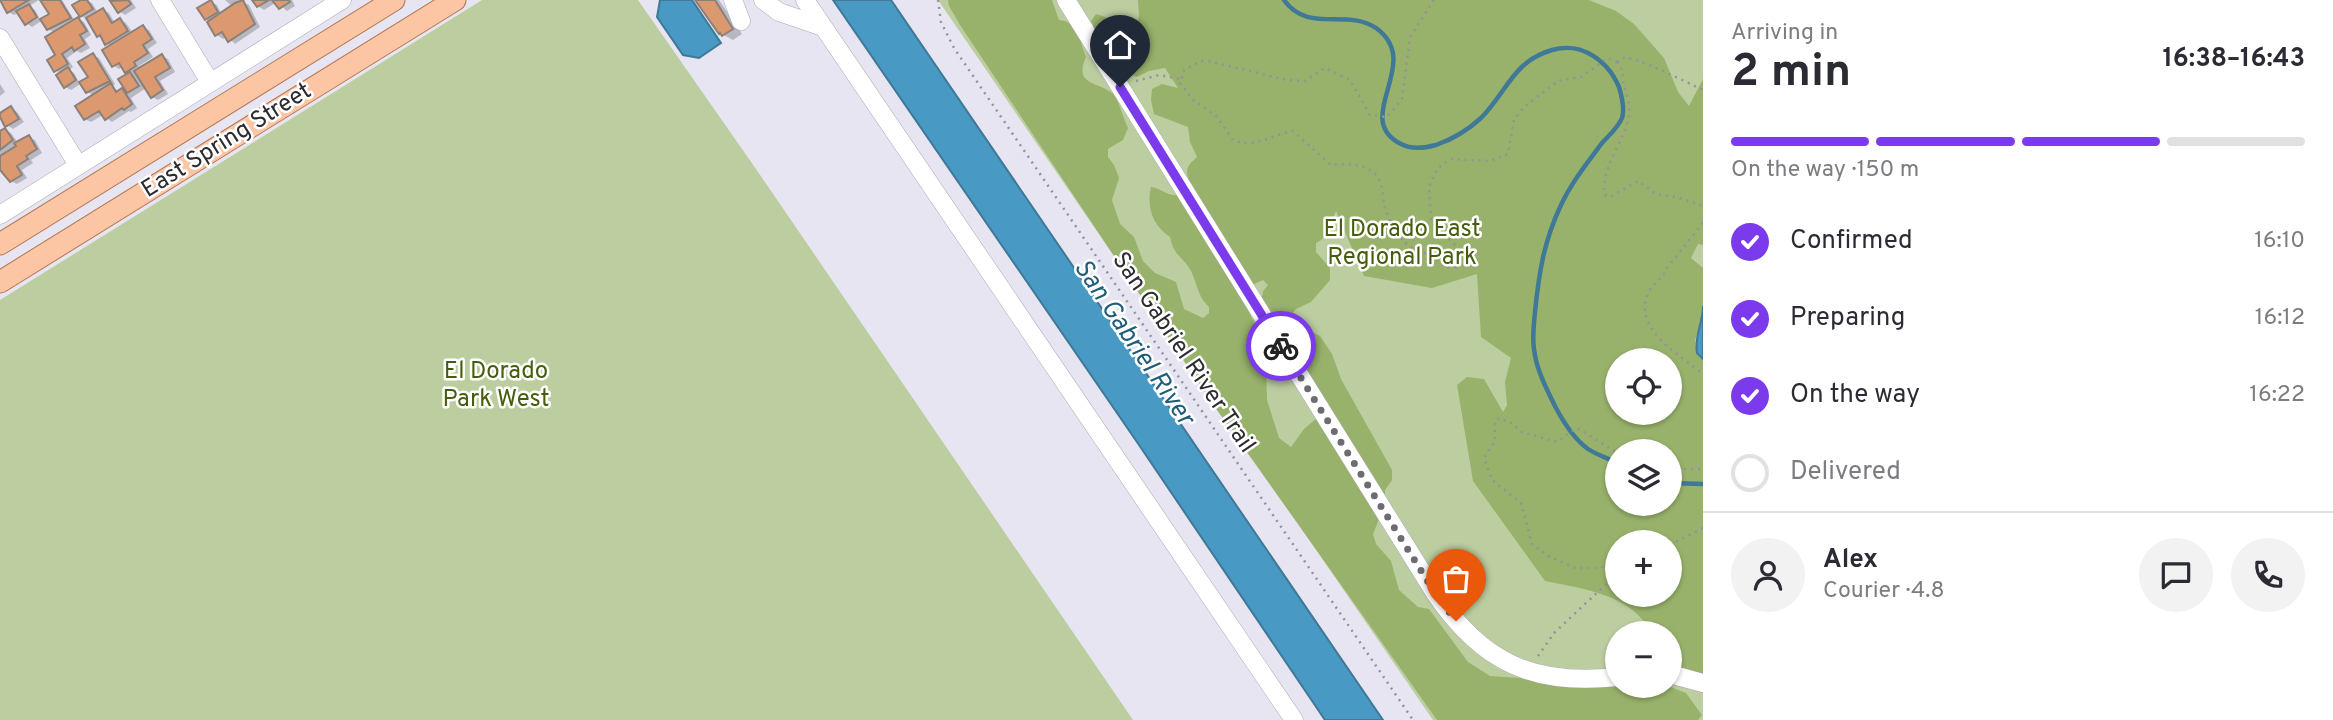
<!DOCTYPE html>
<meta charset="utf-8">
<style>
body{margin:0;font-family:Overpass,sans-serif;background:#f2f2f3;color:#2b2b33;height:100vh;display:flex;flex-direction:column;font-size:26px;white-space:nowrap}
*{box-sizing:border-box;margin:0}
p{font-size:23px;color:#7c7c81}
.icon{flex:none;width:38px;height:38px;fill:none;stroke:currentColor;stroke-width:2;stroke-linecap:round;stroke-linejoin:round}
.map{position:relative;flex:1;overflow:hidden}
.panel{display:flex;flex-direction:column;background:#fff;width:630px}
.panel>*{flex:none}
.tools{position:absolute;left:1605px;top:348px;display:grid;gap:14px}
.tools a{display:grid;place-items:center;width:77px;height:77px;border-radius:50%;background:#fff;box-shadow:0 2px 5px #0004;font-size:35px}
.pin{position:absolute;display:grid;place-items:center;width:60px;height:60px;color:#fff;margin:-72px -30px;border-radius:50% 50% 50% 0;rotate:-45deg;box-shadow:0 0 7px #0007}
.pin .icon{rotate:45deg}
.courier{position:absolute;display:grid;place-items:center;width:70px;height:70px;margin:-35px;border:5px solid #7c3aed;border-radius:50%;background:#fff;color:#222;box-shadow:0 2px 9px #0007}
.headline em{font-style:normal;font-weight:700}
.headline div{display:flex;flex-direction:column-reverse}
.headline{display:flex;align-items:center;justify-content:space-between;height:119px;padding:0 28px}
h1{font-size:46px;font-weight:700;line-height:52px}
.bar{display:grid;grid-template-columns:repeat(4,1fr);gap:10px 7px;align-content:center;height:84px;padding:0 28px}
.bar i{height:9px;border-radius:5px;background:#e1e1e2}
.bar .current{background:#7c3aed}
.bar p{grid-column:span 4}
.line{display:flex;align-items:center;gap:18px;padding:0 28px;border-top:2px solid #e1e1e2}
.line div{flex:1}
.round{display:grid;place-items:center;flex:none;width:74px;height:74px;border-radius:37px;background:#f2f2f3}
ol{padding:0 28px;list-style:none}
li{display:flex;align-items:center;gap:21px;height:77px}
li p{margin-inline-start:auto}
li .icon{padding:7px;border-radius:50%;background:#7c3aed;color:#fff;stroke-width:4}
li:last-child{color:#7c7c81}
li i{width:38px;height:38px;border:4px solid #e1e1e2;border-radius:50%}
main{display:flex;flex:1;min-height:0}
.map>svg:first-child{display:block}
.green{fill:#bccea0;fill-rule:evenodd}
.forest{fill:#98b26b;fill-rule:evenodd}
.water{fill:#4899c3;stroke:#407897;stroke-width:2}
.shadow{fill:#0003}
.lines{fill:none;stroke-linecap:round;stroke-linejoin:round}
.stream{stroke:#407897;stroke-width:4.5}
.building{fill:#dc986e;stroke:#8b807a;stroke-width:2}
.minor-casing{stroke:#aba9b4;stroke-width:19}
.major-casing{stroke:#b27653;stroke-width:23}
.path{stroke:#94929b;stroke-width:2.5;stroke-dasharray:2 5;stroke-linecap:butt}
.minor{stroke:#fff;stroke-width:18}
.major{stroke:#fcc5a3;stroke-width:21}
.done{stroke:#6d6c74;stroke-width:7;stroke-dasharray:0 12.6}
.route{stroke:#7c3aed;stroke-width:9}
.labels{text-anchor:middle;dominant-baseline:central;stroke-width:5;stroke-linejoin:round;paint-order:stroke}
.street-label{font-size:24px;fill:#2c2b30;stroke:#fff}
.park-label{font-size:24px;fill:#465d0e;stroke:#fff}
.water-label{font-size:26px;font-style:italic;fill:#1e5c79;stroke:#fff}
</style>
<main>
<div class="map">
<svg width="1703" height="720" viewBox="0 0 1703 720">
<rect width="100%" height="100%" fill="#e7e5f1"/>
<path class="green" d="M482 0H638L756 169 1133 720H0V300Z
M938 0H1703V720H1433ZM1617 360H1670V413H1617ZM1617 452H1670V504H1617ZM1617 542H1670V595H1617ZM1617 634H1670V686H1617Z"/>
<path class="forest" d="M948 0H1052L1059 20C1078 21 1080 42 1086 57 1072 88 1103 81 1115 96 1119 102 1124 120 1128 128L1123 140 1108 149V157L1114 165 1119 178 1112 200 1120 224 1134 237 1143 261 1155 273 1176 282 1184 309 1203 318 1209 313V307C1197 295 1198 286 1191 271 1183 256 1174 257 1170 237 1153 226 1146 207 1151 187 1159 188 1166 194 1173 195 1179 196 1179 195 1184 192 1194 185 1187 181 1187 171 1188 164 1193 161 1197 157L1190 142 1188 127 1154 114 1151 100 1152 89 1162 84 1178 88 1165 68 1149 71 1137 77C1111 70 1101 44 1091 21L1096 14C1111 17 1121 31 1137 24L1139 16 1138 0H1589L1616 11 1634 24 1664 58 1678 92 1689 106 1703 79V245L1698 244 1691 258 1703 268V318L1695 340 1697 353 1703 359V675L1670 666V634L1652 633C1631 594 1584 589 1545 581L1473 481 1457 385 1467 377 1484 379 1503 412 1507 405 1505 382 1511 358 1481 337 1477 274 1432 288 1364 276 1336 211C1331 223 1328 238 1316 243V252L1330 268V280L1311 302 1296 309 1288 319 1280 324 1270 318 1261 303 1263 291 1268 285 1263 280 1250 286 1243 294 1245 304 1258 331V340L1266 366 1267 400 1279 438 1291 447 1304 429 1318 417 1290 352 1292 339 1299 332 1310 331 1320 336 1332 354 1341 379 1392 470V480L1385 490V504L1373 534 1376 544 1391 561 1399 590 1418 607 1429 609 1468 662 1490 676 1520 678 1573 688 1617 684V686H1668L1686 693 1702 715 1698 720H1437L1212 403 960 25 949 6ZM1617 360H1670V413H1617ZM1617 452H1670V504H1617ZM1617 542H1670V595H1617Z"/>
<path class="water" d="M660 0H692L721 43 699 58 683 55 657 17Z
M833 0H891L1383 720H1325L1137 442Z
M1703 306V359L1697 353C1694 336 1703 323 1703 306Z"/>
<path class="shadow" d="M1 0H39L29 6 35 10 41 21 51 15 42 0H62L75 21 78 19 84 22 91 35 85 39 90 48 81 53 77 51 67 58 73 67 69 70 74 73 80 84 90 77 93 55 99 58 115 84 112 86 119 92 126 88 130 74 123 67 119 69 113 65 112 47 98 36 87 19 81 16 84 0 92 3 98 13 103 10 109 13 115 23 120 20 126 23 133 33 143 27 149 30 157 43 148 49 153 57 139 66 141 69 162 56 168 59 175 72 160 81 168 94 158 100 152 97 146 88 131 98 137 108 131 112 129 111 112 122 103 115 91 122 85 119 94 96 88 92 82 83 71 90 65 87 61 74 56 70 55 33 48 29 43 20 32 27 26 23 19 12 14 15 8 12Z
M115 0H131L136 8 125 15 119 11 113 1Z
M225 0H245L242 2 249 5 260 27 235 44 227 36 223 39 217 35 209 23 211 22 206 19 211 2 217 5 222 15 234 8Z
M254 0H292L295 6 287 11 277 2 264 10 258 6Z
M697 0H719L742 34 733 40 720 33Z
M0 84 5 92 0 96Z
M11 108 17 112 24 122 13 129 7 125Z
M5 130 11 133 18 143 29 137 35 140 42 153 31 160 33 163 22 170 27 178 17 184 11 181 0 165V133Z"/>
<g class="lines">
<path class="stream" d="M1284 0C1308 34 1346 8 1376 28 1425 63 1350 118 1401 144 1412 150 1425 148 1436 145 1453 139 1468 130 1481 118 1507 92 1513 61 1552 50 1563 47 1577 47 1588 53 1602 60 1613 73 1619 87 1622 97 1625 109 1622 118 1618 128 1608 136 1602 143 1587 163 1572 182 1561 205 1544 241 1539 272 1535 312 1534 324 1532 336 1534 349 1536 369 1547 390 1556 408 1564 423 1574 439 1588 449 1597 455 1608 458 1617 463
M1670 483 1703 484"/>
</g>
<path class="building" d="M0 0H29L7 13Z
M40 0H60L71 18 47 30 40 19 49 14Z
M81 0H87L93 9 80 17 72 5Z
M128 0 131 4 118 13 110 1Z
M211 0 218 12 205 20 197 8Z
M243 0 255 24 228 42 222 32 215 36 207 22 235 3Z
M252 0H269L257 7Z
M272 0H289L290 2 279 9Z
M695 0H715L733 29 722 36 720 33 719 34Z
M29 4 37 17 25 25 16 11Z
M103 8 112 23 120 18 128 31 105 45 100 35 97 37 86 18Z
M78 17 87 31 80 35 85 44 74 51 72 47 62 54 68 64 54 72 47 60 55 55 45 37Z
M143 25 152 39 143 45 148 53 134 62 136 66 125 73 119 63 112 67 102 50Z
M93 53 110 81 86 93 79 82 88 77 78 62Z
M162 54 170 68 155 77 163 90 151 98 134 71Z
M68 67 76 80 64 88 56 75Z
M130 72 139 86 127 93 118 79Z
M111 83 116 92 122 88 132 104 124 110 122 108 105 120 99 111 84 120 75 106Z
M11 106 19 119 5 127 0 117V113Z
M5 128 13 140 0 150V131Z
M29 135 37 149 26 156 28 159 17 166 22 175 10 182 0 170V156L16 146 14 143Z"/>
<g class="lines">
<g class="minor-casing">
<path id="minor" d="M160 0 210 82
M733 0 741 21
M763 0 779 12 823 27
M805 0 1294 720
M1066 0 1435 593C1482 663 1534 686 1617 677
M0 38 78 165
M0 215 342 0
M1670 674 1703 683"/>
</g>
<g class="major-casing">
<path id="major" d="M0 244 394 0
M0 282 455 0"/>
</g>
<path class="path" d="M938 0 941 22 954 48 1413 720
M1434 0 1410 37 1402 99 1387 117 1370 115 1350 80 1325 68 1305 81 1287 80 1208 61H1201L1184 70 1180 83 1192 99 1217 117 1233 140C1256 150 1271 134 1293 131L1331 165C1345 164 1361 163 1373 172 1384 180 1382 196 1385 208 1388 218 1397 233 1404 241 1412 250 1423 251 1432 257 1442 264 1449 272 1461 265L1457 247 1431 221 1429 187 1437 169 1450 159 1490 161 1508 154 1514 120 1524 107 1558 81 1581 77 1608 58 1617 62
M1617 62 1623 71C1621 88 1633 102 1628 120 1622 144 1600 170 1605 195L1610 197 1638 181 1656 194 1676 197 1703 206
M1617 62C1619 61 1620 59 1622 58 1632 54 1690 84 1703 90
M1136 81 1159 75 1180 79
M1703 223 1667 268C1663 279 1652 283 1648 294 1632 329 1681 356 1703 374
M1670 469H1703
M1670 545 1703 528
M1617 564 1596 568H1575L1548 556 1532 544 1521 503 1492 480 1484 458 1495 441V421L1499 418 1511 423 1522 432 1557 442 1576 428C1592 435 1601 445 1618 452
M1538 656 1554 633 1617 574"/>
<use href="#minor" class="minor"/>
<use href="#major" class="major"/>
</g>
<g class="lines">
<path class="done" d="M1281 346 1435 593 1456 621"/>
<path class="route" d="M1120 87 1281 346"/>
</g>
<g class="labels">
<g class="street-label">
<text transform="translate(227 141) rotate(-32)">East Spring Street</text>
<text transform="translate(1183 353) rotate(56)">San Gabriel River Trail</text>
</g>
<g class="park-label">
<text x="1402" y="230">El Dorado East<tspan x="1402" dy="28">Regional Park</tspan></text>
<text x="496" y="372">El Dorado<tspan x="496" dy="28">Park West</tspan></text>
</g>
<g class="water-label">
<text transform="translate(1133 343) rotate(56)">San Gabriel River</text>
</g>
</g>
</svg>
<div class="tools">
<a><svg class="icon" aria-label="locate" viewBox="0 0 24 24"><circle cx="12" cy="12" r="6"/><path d="M12 2v4M12 18v4M2 12h4M18 12h4"/></svg></a>
<a><svg class="icon" aria-label="layers" viewBox="0 0 24 24"><path d="M12 4l9 5-9 5-9-5zM3 14l9 5 9-5"/></svg></a>
<a>+</a>
<a>−</a>
</div>
<div class="pin" style="left:1456px;top:621px;background:#ea580c"><svg class="icon" aria-label="bag" viewBox="0 0 24 24"><path d="M5 8h14l-1 12H6zM9 8a3 3 0 0 1 6 0"/></svg></div>
<div class="pin" style="left:1120px;top:87px;background:#1f2937"><svg class="icon" aria-label="home" viewBox="0 0 24 24"><path d="M3 11l9-7 9 7M6 9v11h12V9"/></svg></div>
<div class="courier" style="left:1281px;top:346px"><svg class="icon" aria-label="bike" viewBox="0 0 24 24"><circle cx="6" cy="16" r="4"/><circle cx="18" cy="16" r="4"/><path d="M6 16l4-8h5l3 8M10 8l3 8H6M13 5h3"/></svg></div>
</div>
<section class="panel">
<div class="headline"><div><h1>2 min</h1><p>Arriving in</p></div><em>16:38–16:43</em></div>
<div class="bar"><i class="current"></i><i class="current"></i><i class="current"></i><i></i><p>On the way · 150 m</p></div>
<ol>
<li><svg class="icon" aria-label="check" viewBox="0 0 24 24"><path d="M5 12l5 5 9-10"/></svg>Confirmed<p>16:10</p></li>
<li><svg class="icon" aria-label="check" viewBox="0 0 24 24"><path d="M5 12l5 5 9-10"/></svg>Preparing<p>16:12</p></li>
<li><svg class="icon" aria-label="check" viewBox="0 0 24 24"><path d="M5 12l5 5 9-10"/></svg>On the way<p>16:22</p></li>
<li><i></i>Delivered</li>
</ol>
<div class="line" style="height:126px"><a class="round"><svg class="icon" aria-label="person" viewBox="0 0 24 24"><circle cx="12" cy="8" r="4"/><path d="M4 21q1-7 8-7t8 7"/></svg></a><div><b>Alex</b><p>Courier · 4.8</p></div><a class="round"><svg class="icon" aria-label="chat" viewBox="0 0 24 24"><path d="M4 5h16v11H9l-5 4z"/></svg></a><a class="round"><svg class="icon" aria-label="phone" viewBox="0 0 24 24"><path d="M5 4h4l2 5-3 2q2 4 5 5l2-3 5 2v4C11 20 4 13 5 4z"/></svg></a></div>
</section>
</main>
